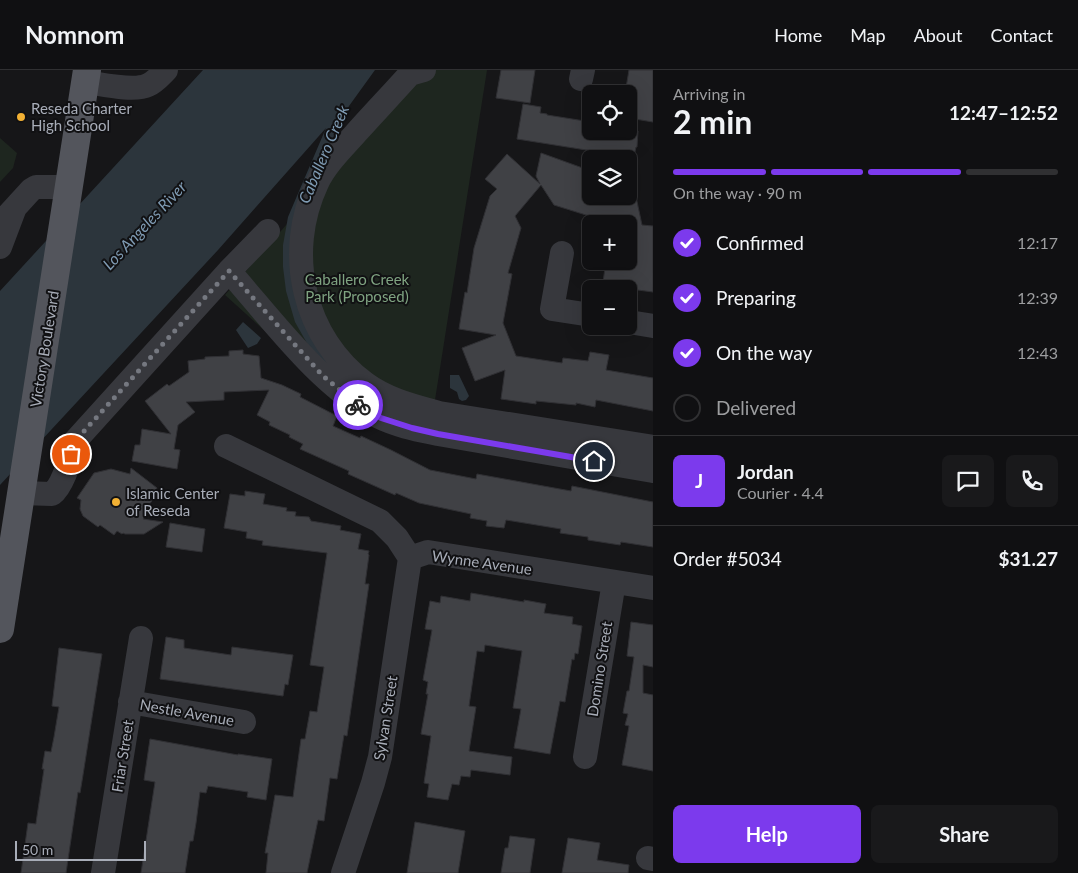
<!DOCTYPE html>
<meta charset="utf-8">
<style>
body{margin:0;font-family:Lato,sans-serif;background:#19191b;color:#f1f3f6;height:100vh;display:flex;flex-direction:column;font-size:19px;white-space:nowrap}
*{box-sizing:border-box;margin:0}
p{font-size:16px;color:#9c9d9f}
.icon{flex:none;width:28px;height:28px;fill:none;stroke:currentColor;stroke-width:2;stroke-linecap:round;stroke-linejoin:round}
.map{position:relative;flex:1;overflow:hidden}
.drawer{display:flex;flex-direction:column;background:#101012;width:425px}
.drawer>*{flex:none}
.fabs{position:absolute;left:582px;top:15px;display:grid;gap:10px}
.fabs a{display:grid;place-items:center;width:55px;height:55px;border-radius:8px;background:#101012;box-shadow:0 5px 20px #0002,0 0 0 1px #303032;font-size:25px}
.scale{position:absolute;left:15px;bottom:12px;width:131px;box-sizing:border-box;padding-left:5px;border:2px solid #a8adb8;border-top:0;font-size:14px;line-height:18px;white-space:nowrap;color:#a8adb8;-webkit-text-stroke:4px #111113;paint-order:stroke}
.pin{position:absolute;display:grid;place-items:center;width:42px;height:42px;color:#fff;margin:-21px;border:2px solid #fff;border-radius:50%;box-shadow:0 1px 5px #0007}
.courier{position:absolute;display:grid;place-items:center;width:50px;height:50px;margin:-25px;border:4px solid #7c3aed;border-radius:50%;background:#fff;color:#222;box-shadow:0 1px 6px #0007}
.summary em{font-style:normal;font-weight:700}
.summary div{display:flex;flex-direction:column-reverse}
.summary{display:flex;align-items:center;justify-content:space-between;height:85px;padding:0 20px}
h1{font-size:32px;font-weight:700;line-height:38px}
.bar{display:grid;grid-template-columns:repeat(4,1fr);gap:8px 5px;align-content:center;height:60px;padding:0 20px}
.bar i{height:6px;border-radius:4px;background:#303032}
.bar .active{background:#7c3aed}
.bar p{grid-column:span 4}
.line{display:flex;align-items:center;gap:12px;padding:0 20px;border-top:1px solid #303032}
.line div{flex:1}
.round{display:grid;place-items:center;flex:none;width:52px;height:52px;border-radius:8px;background:#19191b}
ol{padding:0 20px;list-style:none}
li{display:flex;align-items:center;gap:15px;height:55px}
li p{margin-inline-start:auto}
li .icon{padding:5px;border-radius:50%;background:#7c3aed;color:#fff;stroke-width:4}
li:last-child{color:#9c9d9f}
li i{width:28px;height:28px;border:2px solid #303032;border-radius:50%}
.primary-button{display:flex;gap:10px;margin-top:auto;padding:10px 20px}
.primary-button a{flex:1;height:58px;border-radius:8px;background:#7c3aed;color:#fff;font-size:20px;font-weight:700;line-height:58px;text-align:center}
.primary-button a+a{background:#19191b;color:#f1f3f6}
header{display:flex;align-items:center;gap:30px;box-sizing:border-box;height:70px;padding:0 25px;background:#101012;border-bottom:1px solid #303032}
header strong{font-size:24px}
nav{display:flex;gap:28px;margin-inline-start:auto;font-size:18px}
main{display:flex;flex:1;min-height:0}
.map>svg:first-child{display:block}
.green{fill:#1e261f}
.water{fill:#2c353c}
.building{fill:#404145;stroke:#303034}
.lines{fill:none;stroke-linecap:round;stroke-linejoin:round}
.minor{stroke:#37383d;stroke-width:24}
.major{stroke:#53555c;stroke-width:28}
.done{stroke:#757880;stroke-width:5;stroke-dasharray:0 9}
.route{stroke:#7c3aed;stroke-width:6}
.poi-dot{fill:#f2b134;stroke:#111113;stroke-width:2}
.labels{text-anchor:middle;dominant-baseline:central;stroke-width:4;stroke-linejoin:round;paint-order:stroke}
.poi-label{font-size:15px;fill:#a8adb8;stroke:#111113;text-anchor:start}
.park-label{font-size:15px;fill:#7fa381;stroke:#111113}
.street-label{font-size:15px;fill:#a8adb8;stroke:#111113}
.water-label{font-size:16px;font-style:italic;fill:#7f9bb3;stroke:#111113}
</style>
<header>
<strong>Nomnom</strong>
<nav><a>Home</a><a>Map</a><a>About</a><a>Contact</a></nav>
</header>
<main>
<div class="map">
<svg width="653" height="803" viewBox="0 0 653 803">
<rect width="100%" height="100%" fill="#161618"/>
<path class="green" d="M409 0H487L429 368 339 328 225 225 411 12Z
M0 68 17 83 13 98 0 112Z"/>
<path class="water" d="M203 0H375L349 36 311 112 295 178 352 311 653 384V394L370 335 312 282 295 252 286 221 283 197V175L288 147 326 58 218 180 0 415V221Z
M243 252 261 268 257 274 248 278 236 260Z
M450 305H459L469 326 466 330 462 331 459 329 457 322 450 318Z"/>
<path class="building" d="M501 0H535L530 33 496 28Z
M629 0H653V52L629 48V24H625Z
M523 34 541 37 540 43 547 44V45L591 52V61H638L637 77H636L634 86 624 84V86L517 69Z
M541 83 591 101V126H629V122H635L642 155 653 156V222L630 219H602L606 191 629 195V154H606V152L586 145 554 135 541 115 515 146 521 158 508 203 512 204 503 253 516 286 562 293 563 288 588 291 590 282 609 285 606 300 653 308V341L596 330 595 337 576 333V335L536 331V334L501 329 505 300 475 311 462 278 496 265 459 259 465 222 467 223 474 178 490 126 497 119 485 109 507 84 540 114 536 106Z
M243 280V284L259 286 261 308 282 315 301 324 300 327 337 346 333 356 360 368 361 366 391 380 430 400 476 409 477 404 571 421 572 416 653 432V477L621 472 620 475 588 470V467L560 463 561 459 506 450 504 458 486 456 487 451 470 448 471 444 419 433 396 423 395 425 348 404 349 401 300 379 303 374 289 367 290 365 269 355 270 352 257 345 269 320 224 322V330L186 332 195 342 178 355 174 379 180 380 177 399 132 391 135 375H140L142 359 171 364 145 331 167 314 169 316 189 302 188 291 205 289V287L229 286V281Z
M131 398 157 418 153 424 156 426 147 437 151 439 143 449 163 452 144 464H125L123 463 122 464 117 461 114 465 100 455 98 457 83 446 80 439 81 430 77 428 94 403 111 399 130 404Z
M245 421 265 424 263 434 287 438 286 441 296 442 295 446 309 447 311 451 341 456 340 460 361 464 358 479 369 481 368 484 369 485 365 514H369L347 666 344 665 337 709 330 708 324 751 318 750 307 803H266L268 783H265L275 725 293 727 301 669H305L310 641 317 642 324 597 310 595 327 483 262 475 263 471 246 468 247 462 224 458 230 424 245 426Z
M170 453 205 459 202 482 166 477Z
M471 523 524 532V530L546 534 544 543 573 547 572 554 582 556 578 584 575 583 574 590 572 589 565 632 560 631 550 684 514 678 521 639 513 638 522 581 485 575 484 582 477 581 469 636 476 637 469 681 512 687 510 705 471 700 470 707 461 706 459 715 452 714 448 730 427 727 429 714 424 713 431 666 421 664 428 624H426L428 612 423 610 432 560 425 559 430 531 440 533 441 526 470 531Z
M631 552 653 555V597L643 595V623L653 625V701L622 695 629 656 625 655 628 644 623 643 627 621H629L634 587 627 586Z
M166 567 184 570V578L231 585 232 577 293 585 288 615 285 614 283 626 160 609Z
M59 578 102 584 83 705 80 723 78 722 66 803H21L28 753 36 754V753L44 699H42L45 681 51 682 54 667 59 637 52 636Z
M150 669 238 685V684L272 689 266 730 247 727 248 722 208 716 206 723 200 722 196 753 193 771H190L185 803H141L155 712 144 710Z
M415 752 465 761 458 803H407Z
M510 766 535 769 530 803H501L505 778H508Z
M568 768 600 773 597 790 629 795 628 803H562Z"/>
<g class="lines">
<path class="minor" d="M424 0 410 4C392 24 374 43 356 63 342 79 326 94 317 113 284 183 303 268 366 314 388 330 414 336 439 343L653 377
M581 9 583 0
M86 12C101 14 134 22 148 15 155 12 160 6 166 0
M0 154 31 120 36 117H69
M0 177 14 140
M562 183 552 239 591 245
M229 201C273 251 320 316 379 347 397 356 419 360 438 364L653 401
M629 252 653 256
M226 376 380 451 397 468 410 488
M21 423 52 424C64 415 71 385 76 370L229 201 268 161
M410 488 428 482 653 518
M130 632 244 652
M585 687 614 512
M648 788 653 789
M103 803 141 568
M343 803 373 713 380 687 410 488"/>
<path class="major" d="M0 559 87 0"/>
</g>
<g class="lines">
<path class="done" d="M71 384 76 370 229 201 323 306 358 335"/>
<path class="route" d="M358 335 381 348 412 358 438 364 594 391"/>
</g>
<g class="poi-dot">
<circle cx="21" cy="47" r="5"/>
<circle cx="116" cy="432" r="5"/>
</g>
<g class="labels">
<g class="poi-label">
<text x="31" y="38">Reseda Charter<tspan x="31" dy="17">High School</tspan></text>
<text x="126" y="423">Islamic Center<tspan x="126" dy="17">of Reseda</tspan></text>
</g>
<g class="park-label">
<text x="357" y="209">Caballero Creek<tspan x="357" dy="17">Park (Proposed)</tspan></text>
</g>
<g class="street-label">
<text transform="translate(44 279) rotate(-81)">Victory Boulevard</text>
<text transform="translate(482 492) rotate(8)">Wynne Avenue</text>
<text transform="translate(599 599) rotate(-81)">Domino Street</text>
<text transform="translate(187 642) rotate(10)">Nestle Avenue</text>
<text transform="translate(385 648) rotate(-81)">Sylvan Street</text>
<text transform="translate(122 686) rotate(-81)">Friar Street</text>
</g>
<g class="water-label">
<text transform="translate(323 84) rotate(-67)">Caballero Creek</text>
<text transform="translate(144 155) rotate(-47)">Los Angeles River</text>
</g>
</g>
</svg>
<div class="fabs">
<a><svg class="icon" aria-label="locate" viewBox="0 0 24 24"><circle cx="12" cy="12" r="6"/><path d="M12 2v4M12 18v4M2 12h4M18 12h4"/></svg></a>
<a><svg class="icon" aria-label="layers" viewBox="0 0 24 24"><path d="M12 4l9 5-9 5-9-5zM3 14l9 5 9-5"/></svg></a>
<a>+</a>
<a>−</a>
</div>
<div class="scale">50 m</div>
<div class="pin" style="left:71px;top:384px;background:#ea580c"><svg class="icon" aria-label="bag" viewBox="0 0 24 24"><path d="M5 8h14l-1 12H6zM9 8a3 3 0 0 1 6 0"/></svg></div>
<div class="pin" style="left:594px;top:391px;background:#1f2937"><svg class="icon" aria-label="home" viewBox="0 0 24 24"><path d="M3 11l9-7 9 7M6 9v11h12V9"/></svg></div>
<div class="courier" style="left:358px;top:335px"><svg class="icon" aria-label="bike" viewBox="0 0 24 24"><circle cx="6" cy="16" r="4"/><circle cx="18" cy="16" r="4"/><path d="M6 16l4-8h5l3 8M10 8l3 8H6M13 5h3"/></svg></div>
</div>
<section class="drawer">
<div class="summary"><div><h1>2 min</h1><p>Arriving in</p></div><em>12:47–12:52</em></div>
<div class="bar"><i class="active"></i><i class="active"></i><i class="active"></i><i></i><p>On the way · 90 m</p></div>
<ol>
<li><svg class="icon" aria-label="check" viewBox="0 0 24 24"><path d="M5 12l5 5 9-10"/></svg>Confirmed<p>12:17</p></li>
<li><svg class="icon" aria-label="check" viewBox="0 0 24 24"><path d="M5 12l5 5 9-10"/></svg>Preparing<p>12:39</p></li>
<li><svg class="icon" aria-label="check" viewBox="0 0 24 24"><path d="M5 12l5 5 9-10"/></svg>On the way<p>12:43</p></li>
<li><i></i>Delivered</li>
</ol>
<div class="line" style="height:90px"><b class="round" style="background:#7c3aed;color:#fff">J</b><div><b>Jordan</b><p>Courier · 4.4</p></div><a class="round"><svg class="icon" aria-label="chat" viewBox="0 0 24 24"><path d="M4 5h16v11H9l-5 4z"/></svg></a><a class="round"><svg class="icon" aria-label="phone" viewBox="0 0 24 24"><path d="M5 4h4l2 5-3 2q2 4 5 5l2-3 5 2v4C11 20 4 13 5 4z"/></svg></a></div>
<div class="line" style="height:65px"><div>Order #5034</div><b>$31.27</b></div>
<div class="primary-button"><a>Help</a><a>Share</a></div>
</section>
</main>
